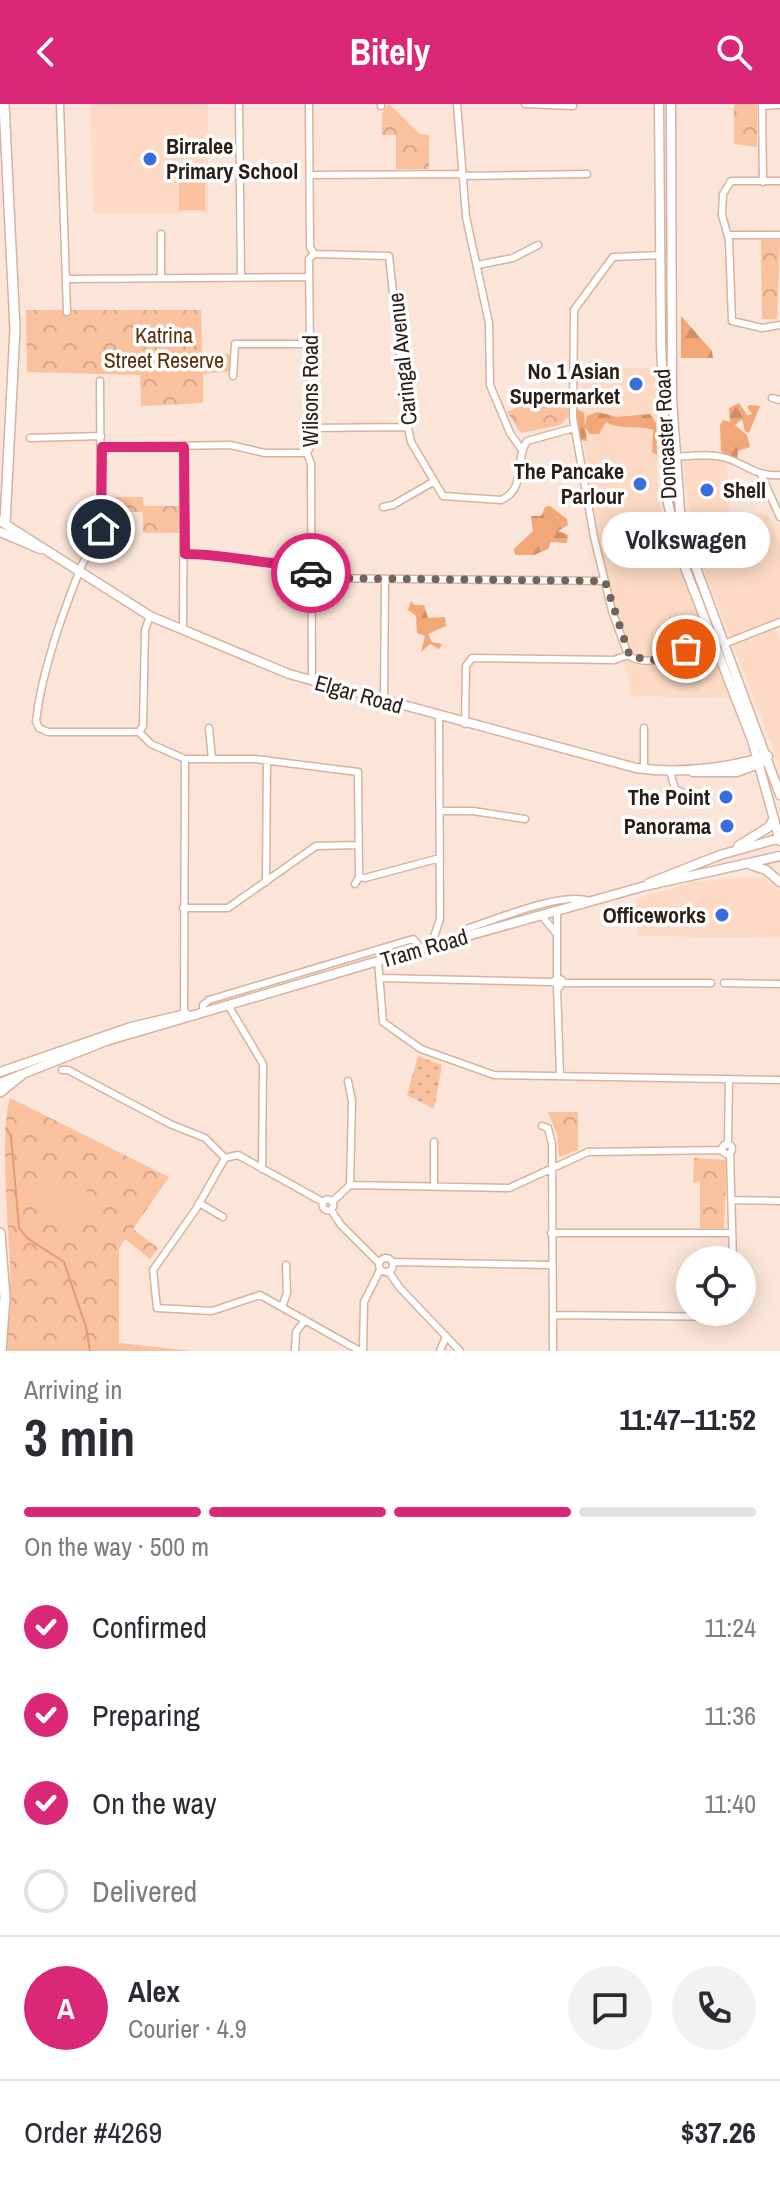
<!DOCTYPE html>
<meta charset="utf-8">
<style>
body{margin:0;font-family:"Archivo Narrow",sans-serif;background:#f2f2f3;color:#2b2b33;height:100vh;display:flex;flex-direction:column;font-size:30px;white-space:nowrap}
*{box-sizing:border-box;margin:0}
p{font-size:26px;color:#7c7c81}
.icon{flex:none;width:44px;height:44px;fill:none;stroke:currentColor;stroke-width:2;stroke-linecap:round;stroke-linejoin:round}
.map{position:relative;height:1247px;overflow:hidden}
.side{display:flex;flex-direction:column;background:#fff;flex:1}
.side>*{flex:none}
.fabs{position:absolute;left:676px;top:1142px;display:grid;gap:16px}
.fabs a{display:grid;place-items:center;width:80px;height:80px;border-radius:50%;background:#fff;box-shadow:0 4px 20px #0003;font-size:40px}
.pin{position:absolute;display:grid;place-items:center;width:68px;height:68px;color:#fff;margin:-34px;border:4px solid #fff;border-radius:50%;box-shadow:0 2px 8px #0007}
.courier{position:absolute;display:grid;place-items:center;width:80px;height:80px;margin:-40px;border:6px solid #db2777;border-radius:50%;background:#fff;color:#222;box-shadow:0 2px 10px #0007}
.bubble{position:absolute;height:56px;border-radius:28px;background:#fff;box-shadow:0 4px 20px #0003;font-size:26px;font-weight:700;line-height:56px;text-align:center}
.headline em{font-style:normal;font-weight:700}
.headline div{display:flex;flex-direction:column-reverse}
.headline{display:flex;align-items:center;justify-content:space-between;height:136px;padding:0 24px}
h1{font-size:52px;font-weight:700;line-height:60px}
.bar{display:grid;grid-template-columns:repeat(4,1fr);gap:12px 8px;align-content:center;height:96px;padding:0 24px}
.bar i{height:10px;border-radius:6px;background:#e1e1e2}
.bar .current{background:#db2777}
.bar p{grid-column:span 4}
.line{display:flex;align-items:center;gap:20px;padding:0 24px;border-top:2px solid #e1e1e2}
.line div{flex:1}
.round{display:grid;place-items:center;flex:none;width:84px;height:84px;border-radius:42px;background:#f2f2f3}
ol{padding:0 24px;list-style:none}
li{display:flex;align-items:center;gap:24px;height:88px}
li p{margin-inline-start:auto}
li .icon{padding:8px;border-radius:50%;background:#db2777;color:#fff;stroke-width:4}
li:last-child{color:#7c7c81}
li i{width:44px;height:44px;border:4px solid #e1e1e2;border-radius:50%}
header{display:flex;justify-content:space-between;align-items:center;height:104px;padding:0 24px;background:#db2777;color:#fff;font-size:36px;font-weight:700}
.map>svg:first-child{display:block}
.built{fill:#fcdac5}
.grass{fill:url(#grass-dots)}
.forest{fill:url(#forest-firs)}
.park{fill:url(#park-crowns)}
.pitch{fill:#fac19f}
.lines{fill:none;stroke-linecap:round;stroke-linejoin:round}
.stream{stroke:#e49b6d;stroke-width:2}
.minor-casing{stroke:#d6b39e;stroke-width:9}
.major-casing{stroke:#d6b39e;stroke-width:11}
.highway-casing{stroke:#d6b39e;stroke-width:12}
.minor{stroke:#fff;stroke-width:6}
.major{stroke:#fff;stroke-width:8}
.highway{stroke:#fff;stroke-width:9}
.done{stroke:#736359;stroke-width:8;stroke-dasharray:0 14.4}
.route{stroke:#db2777;stroke-width:10}
.poi-dot{fill:#396ddc;stroke:#fff;stroke-width:3}
.labels{text-anchor:middle;dominant-baseline:central;stroke-width:7;stroke-linejoin:round;paint-order:stroke}
.poi-label{font-size:22px;font-weight:bold;fill:#2a1d15;stroke:#fff;text-anchor:end}
.park-label{font-size:22px;fill:#5e2f0b;stroke:#fff}
.street-label{font-size:22px;fill:#2a1d15;stroke:#fff}
</style>
<header><svg class="icon" aria-label="back" viewBox="0 0 24 24"><path d="M15 5l-7 7 7 7"/></svg>Bitely<svg class="icon" aria-label="search" viewBox="0 0 24 24"><circle cx="10" cy="10" r="6"/><path d="M15 15l6 6"/></svg></header>
<div class="map">
<svg width="780" height="1247" viewBox="0 0 780 1247">
<defs>
<pattern id="grass-dots" width="8" height="8" patternUnits="userSpaceOnUse" patternTransform="scale(2)"><rect width="8" height="8" fill="#fac19f"/><path d="M2 2h.1M6 6h.1" fill="none" stroke="#d6a588" stroke-width="1.8" stroke-linecap="round"/></pattern>
<pattern id="forest-firs" width="22" height="20" patternUnits="userSpaceOnUse" patternTransform="scale(2)"><rect width="22" height="20" fill="#f1a778"/><path d="M5 1l3.5 6h-7zM16 11l3.5 6h-7z" fill="#cf8f67"/></pattern>
<pattern id="park-crowns" width="20" height="18" patternUnits="userSpaceOnUse" patternTransform="scale(2)"><rect width="20" height="18" fill="#fac19f"/><path d="M2 6a3 3 0 1 1 6 0M12 15a3 3 0 1 1 6 0" fill="none" stroke="#d6a588"/></pattern>
</defs>
<rect width="100%" height="100%" fill="#fbe5d8"/>
<path class="built" d="M90 0H208V109H94Z
M581 264H657V367L661 409 729 594 632 592 597 430 581 322Z
M716 355 727 359 730 411H768L780 440V523L776 525 780 535V662L694 440 683 356Z
M750 773 764 774 780 787V834L638 832 636 795 694 778Z"/>
<path class="grass" d="M418 952 442 961 434 1005 407 991Z"/>
<path class="forest" d="M681 212 712 247 713 254H681Z
M739 299 747 311 752 310 747 303 750 301 760 302 749 329 745 327 742 315 735 321 747 331 750 343 738 347 737 358 721 347 720 321 723 316 730 318 729 304Z
M577 305 584 309 585 322 587 312 597 308 617 313 650 310 656 319 657 351 652 348 653 326C640 321 618 326 606 318L599 330H590L585 323 587 337 579 336 573 314Z
M550 402 567 415 568 421 558 427 568 431 567 439 551 438 548 445 534 451H515L514 445 533 427 531 412H541L545 403Z
M411 497 414 501H424L428 514 445 513 446 522 428 530 432 538 442 540 439 545 430 540 421 548 425 532 417 529 416 512 408 506Z"/>
<path class="park" d="M389 0 420 30 429 31V65H396V31H382V9Z
M734 0H757V43L734 40Z
M761 136H780L777 215H762Z
M26 206H201L202 249 231 250 230 267 203 270V299L141 302 140 271 27 268Z
M569 291 568 313 560 321 521 329 507 308 537 292Z
M108 393H143L144 402H179L180 429H143V408H108Z
M10 994 169 1073 133 1125 158 1144 150 1155 125 1135 119 1145V1239L192 1247H7C8 1218 11 1188 10 1159 8 1118 0 1026 10 994Z
M548 1008H578V1046L559 1053 557 1030Z
M694 1054 727 1056 724 1124H700V1077L693 1079Z"/>
<path class="pitch" d="M205 67V106H179V68Z
M60 1079 75 1081 90 1089 94 1103 88 1117 58 1121 44 1116 39 1104 42 1084Z"/>
<g class="lines">
<path class="stream" d="M6 1024 11 1032 19 1124 27 1134 64 1158 86 1223 90 1247"/>
<g class="minor-casing">
<path id="minor" d="M60 0 67 208
M239 0 241 173
M309 0 310 143 314 150 309 155 311 341 307 349 311 360 312 577
M457 0 466 113 489 219 490 281 510 329 522 346
M525 0 573 2
M762 0 763 78
M381 2V0
M762 2 780 1
M310 71 462 70
M462 72 587 70
M780 77H731L723 90 722 111 729 136 732 217 762 224 780 221
M161 130V173
M728 131H780
M314 150 389 152 408 323 411 338 443 392 501 396C527 385 514 356 527 337L574 324
M477 161 513 154 538 141
M68 175 309 173
M233 272 235 240H309
M100 277 101 425C97 440 87 449 81 463 62 511 42 566 36 617L39 624 48 628H139
M772 294 780 296
M311 324 408 323
M30 334 101 332
M102 343 230 341 265 349H307
M674 353C690 352 710 349 726 354 747 361 757 373 780 371
M762 373 780 413
M383 403 393 401 433 378
M185 450C229 450 267 462 311 462
M311 474 605 477
M183 526 184 343
M724 540 780 518
M628 551 612 507 594 433 573 314 574 206 613 153 661 151
M384 597 385 475
M465 620 466 562 472 554 614 556 628 551C652 569 697 540 721 531
M209 624 212 655
M644 624V665
M139 628 151 640 185 655H255L358 668 359 773
M139 628 143 622 145 526 150 512
M670 667 675 685 692 693
M440 707H473L525 715
M266 778 267 656
M355 780 359 773 365 774 440 754
M183 804H228L316 742 358 741
M557 808V874L553 878 560 883 562 876 557 874
M542 812 556 829
M463 833 469 824C497 815 564 787 589 797
M431 842 440 815 439 612
M378 857 383 918 421 945 494 971 780 976
M380 874 553 878
M562 879H711
M724 879 780 880
M557 883 560 972
M228 901 263 960 262 1065
M203 909V901L209 896 413 835 422 845
M184 910 185 655
M62 966H68L170 1020 205 1034 225 1054 238 1051 323 1098
M348 977 352 997 350 1081
M542 1022 548 1024 552 1040 553 1247
M434 1038V1083
M722 1045a5 5 0 1 1 10 0a5 5 0 1 1-10 0Z
M728 1041 729 975
M730 1050 733 1156
M225 1054 196 1105 153 1166 157 1204 212 1207 260 1191 360 1247
M322.5 1101a5.5 5.5 0 1 1 11 0a5.5 5.5 0 1 1-11 0Z
M733 1096 780 1097
M332 1098 350 1081 509 1084 588 1048 723 1046
M199 1099 223 1113
M331 1106 341 1121 379 1159
M551 1129H732
M379 1161a7 7 0 1 1 14 0a7 7 0 1 1-14 0Z
M393 1158 550 1161
M389 1168 400 1184 460 1247
M282 1203 287 1189 286 1161
M553 1211 733 1213V1208
M295 1247 296 1228 305 1216
M363 1247 364 1198 380 1166
M440 1247 446 1232"/>
</g>
<g class="major-casing">
<path id="major" d="M659 0 661 239 667 395 682 456 752 636 780 737
M671 0 672 294 680 408 691 450 780 691
M0 417 150 512 289 570 636 664C679 670 726 664 768 652
M0 428 40 445
M693 668H737L761 659
M738 742 769 723 774 714
M751 761 766 766 780 778
M649 779 720 751 780 734
M0 968 131 923 186 910
M0 979 106 937 378 857 645 782 780 752"/>
</g>
<g class="highway-casing">
<path id="highway" d="M4 0 15 225 5 419
M0 988 21 971
M0 1129 5 1193 1 1247"/>
</g>
<use href="#minor" class="minor"/>
<use href="#major" class="major"/>
<use href="#highway" class="highway"/>
</g>
<g class="lines">
<path class="done" d="M311 469V474H317L605 477 630 553 657 556 686 545"/>
<path class="route" d="M101 425 102 343H184L185 450C229 450 268 462 311 462V469"/>
</g>
<g class="poi-dot">
<circle cx="150" cy="55" r="8"/>
<circle cx="636" cy="280" r="8"/>
<circle cx="640" cy="380" r="8"/>
<circle cx="707" cy="386" r="8"/>
<circle cx="726" cy="693" r="8"/>
<circle cx="727" cy="722" r="8"/>
<circle cx="722" cy="811" r="8"/>
</g>
<g class="labels">
<g class="poi-label">
<text x="166" y="42" text-anchor="start">Birralee<tspan x="166" dy="25">Primary School</tspan></text>
<text x="620" y="267">No 1 Asian<tspan x="620" dy="25">Supermarket</tspan></text>
<text x="624" y="367">The Pancake<tspan x="624" dy="25">Parlour</tspan></text>
<text x="723" y="386" text-anchor="start">Shell</text>
<text x="710" y="693">The Point</text>
<text x="711" y="722">Panorama</text>
<text x="706" y="811">Officeworks</text>
</g>
<g class="park-label">
<text x="164" y="231">Katrina<tspan x="164" dy="25">Street Reserve</tspan></text>
</g>
<g class="street-label">
<text transform="translate(402 255) rotate(-96)">Caringal Avenue</text>
<text transform="translate(310 287) rotate(-90)">Wilsons Road</text>
<text transform="translate(665 330) rotate(-93)">Doncaster Road</text>
<text transform="translate(359 590) rotate(16)">Elgar Road</text>
<text transform="translate(424 844) rotate(-16)">Tram Road</text>
</g>
</g>
</svg>
<div class="fabs">
<a><svg class="icon" aria-label="locate" viewBox="0 0 24 24"><circle cx="12" cy="12" r="6"/><path d="M12 2v4M12 18v4M2 12h4M18 12h4"/></svg></a>
</div>
<div class="pin" style="left:686px;top:545px;background:#ea580c"><svg class="icon" aria-label="bag" viewBox="0 0 24 24"><path d="M5 8h14l-1 12H6zM9 8a3 3 0 0 1 6 0"/></svg></div>
<div class="pin" style="left:101px;top:425px;background:#1f2937"><svg class="icon" aria-label="home" viewBox="0 0 24 24"><path d="M3 11l9-7 9 7M6 9v11h12V9"/></svg></div>
<div class="courier" style="left:311px;top:469px"><svg class="icon" aria-label="car" viewBox="0 0 24 24"><path d="M5 17H2v-5l4-1 3-4h7l3 4 3 1v5h-3M9 17h6M6 11h13"/><circle cx="7" cy="17" r="2"/><circle cx="17" cy="17" r="2"/></svg></div>
<div class="bubble" style="left:602px;top:408px;width:168px">Volkswagen</div>
</div>
<section class="side">
<div class="headline"><div><h1>3 min</h1><p>Arriving in</p></div><em>11:47–11:52</em></div>
<div class="bar"><i class="current"></i><i class="current"></i><i class="current"></i><i></i><p>On the way · 500 m</p></div>
<ol>
<li><svg class="icon" aria-label="check" viewBox="0 0 24 24"><path d="M5 12l5 5 9-10"/></svg>Confirmed<p>11:24</p></li>
<li><svg class="icon" aria-label="check" viewBox="0 0 24 24"><path d="M5 12l5 5 9-10"/></svg>Preparing<p>11:36</p></li>
<li><svg class="icon" aria-label="check" viewBox="0 0 24 24"><path d="M5 12l5 5 9-10"/></svg>On the way<p>11:40</p></li>
<li><i></i>Delivered</li>
</ol>
<div class="line" style="height:144px"><b class="round" style="background:#db2777;color:#fff">A</b><div><b>Alex</b><p>Courier · 4.9</p></div><a class="round"><svg class="icon" aria-label="chat" viewBox="0 0 24 24"><path d="M4 5h16v11H9l-5 4z"/></svg></a><a class="round"><svg class="icon" aria-label="phone" viewBox="0 0 24 24"><path d="M5 4h4l2 5-3 2q2 4 5 5l2-3 5 2v4C11 20 4 13 5 4z"/></svg></a></div>
<div class="line" style="height:104px"><div>Order #4269</div><b>$37.26</b></div>
</section>
